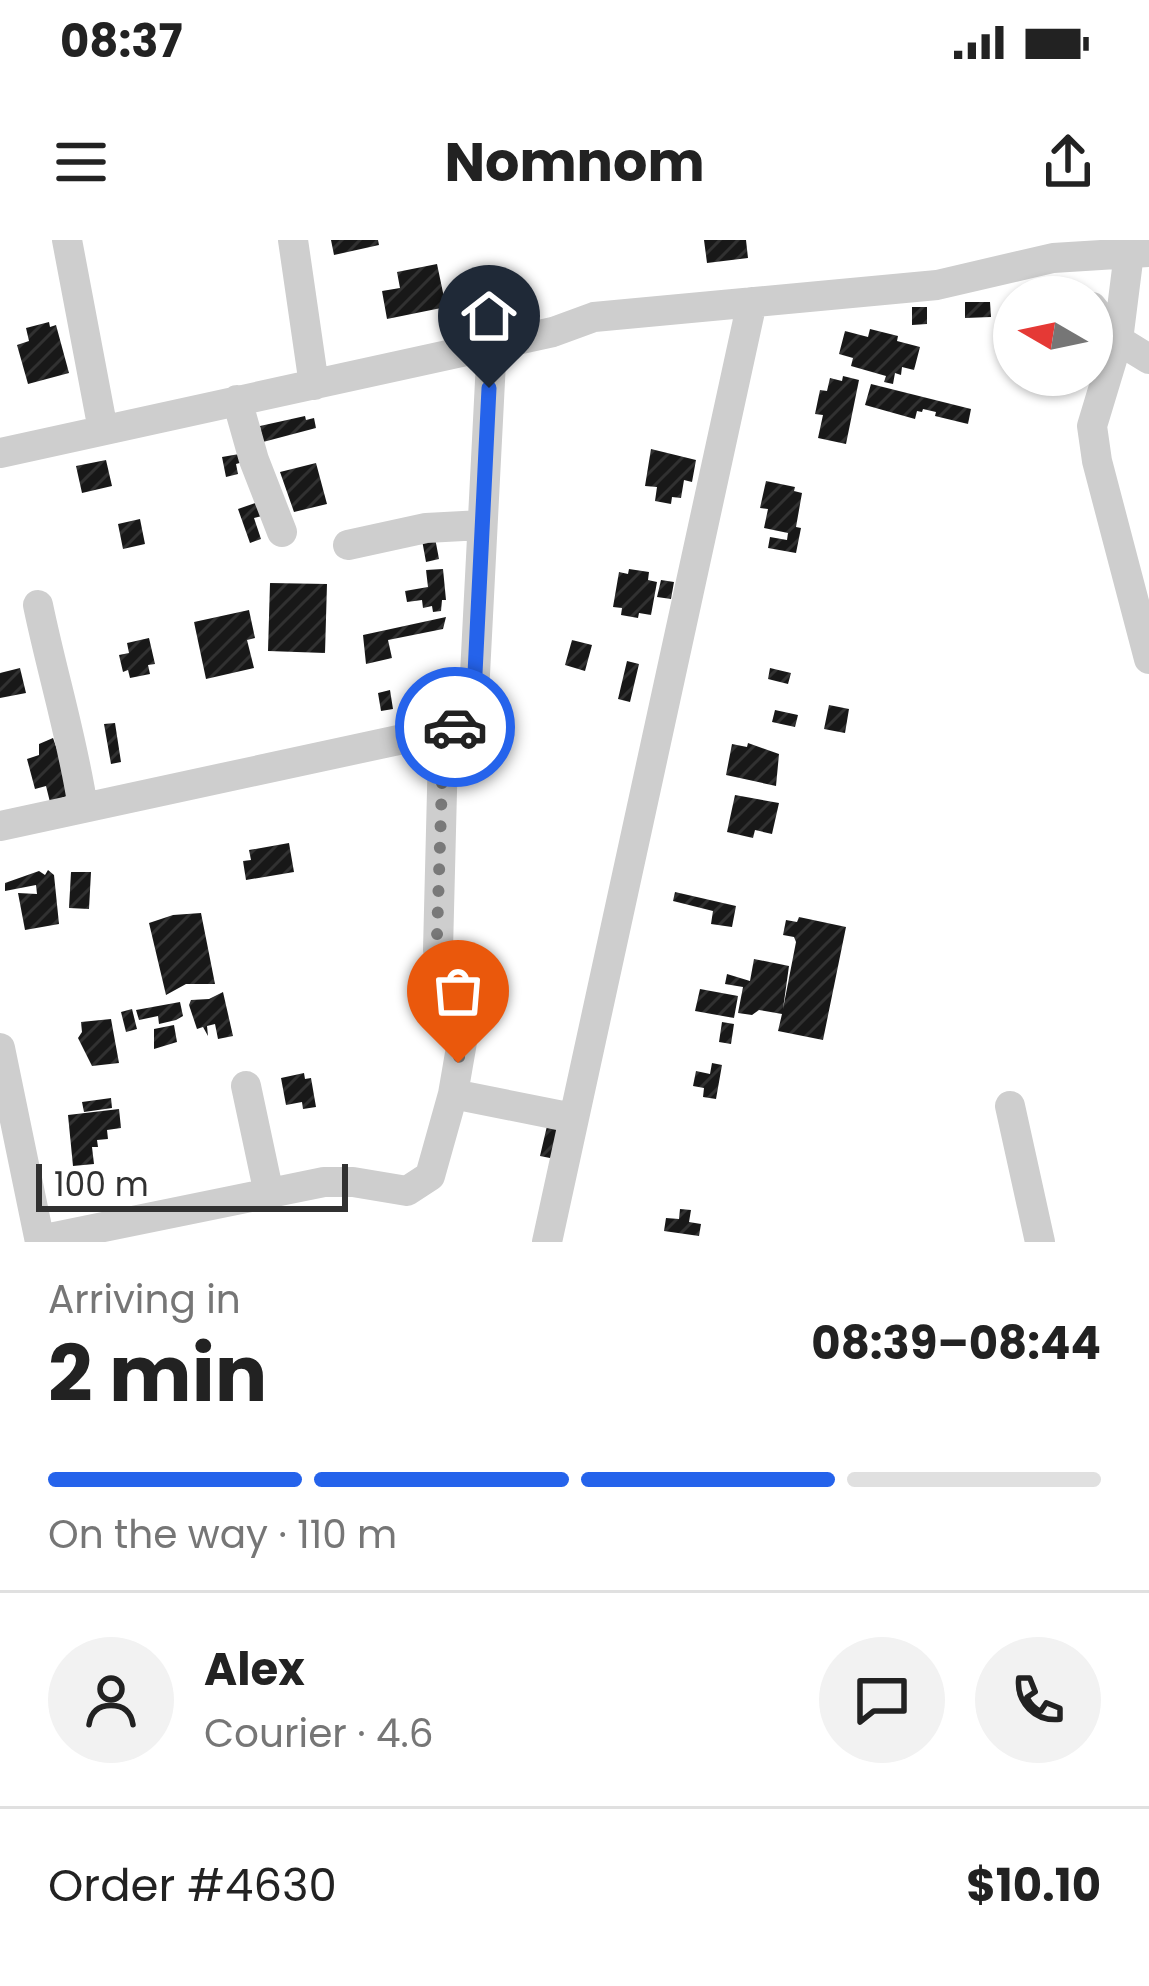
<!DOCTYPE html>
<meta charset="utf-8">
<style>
body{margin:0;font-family:Poppins,sans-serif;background:#f2f2f2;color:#222;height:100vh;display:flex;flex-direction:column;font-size:45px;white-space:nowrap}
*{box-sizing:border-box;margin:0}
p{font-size:39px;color:#767676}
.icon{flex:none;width:66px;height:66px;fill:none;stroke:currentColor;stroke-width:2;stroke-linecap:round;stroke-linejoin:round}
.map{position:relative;height:1002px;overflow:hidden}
.details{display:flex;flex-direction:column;background:#fff;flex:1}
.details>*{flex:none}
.needle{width:78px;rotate:279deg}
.fabs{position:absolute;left:993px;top:36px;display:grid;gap:24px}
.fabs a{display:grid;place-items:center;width:120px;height:120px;border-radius:50%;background:#fff;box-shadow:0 3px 9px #0004;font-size:60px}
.scale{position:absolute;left:36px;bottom:30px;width:312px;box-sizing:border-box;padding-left:12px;border:6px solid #313131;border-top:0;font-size:33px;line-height:42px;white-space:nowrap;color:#313131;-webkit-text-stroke:9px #fff;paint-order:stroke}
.pin{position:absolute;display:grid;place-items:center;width:102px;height:102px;color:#fff;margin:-123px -51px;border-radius:50% 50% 50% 0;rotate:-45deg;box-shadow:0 0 12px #0007}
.pin .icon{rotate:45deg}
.courier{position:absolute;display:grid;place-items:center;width:120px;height:120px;margin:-60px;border:9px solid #2563eb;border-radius:50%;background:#fff;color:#222;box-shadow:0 3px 15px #0007}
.summary em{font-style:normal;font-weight:700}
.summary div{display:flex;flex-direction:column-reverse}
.summary{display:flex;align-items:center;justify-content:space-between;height:204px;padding:0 48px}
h1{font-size:78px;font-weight:700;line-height:90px}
.bar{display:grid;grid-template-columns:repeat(4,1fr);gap:18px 12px;align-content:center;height:144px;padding:0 48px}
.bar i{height:15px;border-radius:9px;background:#e0e0e0}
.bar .current{background:#2563eb}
.bar p{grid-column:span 4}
.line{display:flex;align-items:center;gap:30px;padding:0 48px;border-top:3px solid #e0e0e0}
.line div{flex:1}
.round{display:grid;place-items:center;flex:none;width:126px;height:126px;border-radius:63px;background:#f2f2f2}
.status{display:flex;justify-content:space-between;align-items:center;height:84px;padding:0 60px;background:#fff;direction:ltr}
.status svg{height:33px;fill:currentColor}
header{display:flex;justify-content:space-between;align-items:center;height:156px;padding:0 48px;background:#fff;font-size:54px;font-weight:700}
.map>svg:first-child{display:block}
.building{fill:url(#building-hatch)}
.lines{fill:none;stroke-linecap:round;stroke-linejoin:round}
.minor{stroke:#cecece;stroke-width:30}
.done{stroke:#797979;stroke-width:12;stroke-dasharray:0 21.6}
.route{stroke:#2563eb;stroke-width:15}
</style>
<div class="status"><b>08:37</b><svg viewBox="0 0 49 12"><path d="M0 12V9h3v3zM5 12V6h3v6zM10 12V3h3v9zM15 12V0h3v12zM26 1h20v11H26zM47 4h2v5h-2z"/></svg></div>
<header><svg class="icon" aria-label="menu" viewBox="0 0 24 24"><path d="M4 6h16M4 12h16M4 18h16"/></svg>Nomnom<svg class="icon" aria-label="share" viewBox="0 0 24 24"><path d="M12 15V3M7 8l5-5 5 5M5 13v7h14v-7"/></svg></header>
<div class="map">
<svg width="1149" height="1002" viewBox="0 0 1149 1002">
<defs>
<pattern id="building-hatch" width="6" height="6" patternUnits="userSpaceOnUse" patternTransform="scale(3)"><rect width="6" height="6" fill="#181818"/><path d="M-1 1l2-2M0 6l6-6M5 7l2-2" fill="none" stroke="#313131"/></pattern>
</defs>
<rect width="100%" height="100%" fill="#fff"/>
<path class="building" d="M331 0H378L379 5 334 15Z
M704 0H746L748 18 707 23Z
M437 24 446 67 387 79 382 51 400 48 397 32Z
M965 62H990L991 77 965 78Z
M912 67H927V84L912 85Z
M49 82 50 87 56 85 69 133 28 144 17 105 29 101 26 88Z
M870 89 898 96 897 101 920 107 914 130 902 127 901 135 895 133 893 144 884 142 886 136 851 126 853 118 839 114 845 91 868 97Z
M843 136 859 140 846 204 818 198 823 175 815 174 820 150 827 151 830 138 842 141Z
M871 144 971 169 968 184 935 176 936 172 923 169 922 172 917 171 915 179 865 165Z
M305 176 306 180 314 178 316 188 263 202 260 186Z
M651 209 696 220 692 242 684 240 681 258 672 257 671 264 655 261 657 247 645 246Z
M245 213 247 221 236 224 238 234 226 237 222 217Z
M106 220 112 246 82 253 76 226Z
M316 223 327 264 294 272 280 232Z
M766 241 795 247 794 251 802 253 796 287 801 288 796 313 768 308 770 297 787 300 788 293 764 288 768 269 760 268Z
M258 262 262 276 254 278 261 299 250 303 238 269Z
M140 279 145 304 123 309 118 284Z
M435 298 439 319 426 322 422 300Z
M443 329 446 360H442L441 371 433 372 432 366 423 368 422 360 407 362 405 351 428 347 426 330Z
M629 329 649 332 648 340 657 342 651 375 639 373 638 378 621 375 622 368 613 367 619 332 628 334Z
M661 340 674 342 671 359 657 357Z
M270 343 327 344 325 413 268 411Z
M249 370 255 398 247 400 254 428 206 439 194 382Z
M446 377 443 389 388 400 392 418 366 424 363 395Z
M149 398 155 424 148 425 150 434 130 438 128 430 123 432 119 415 129 413 127 403Z
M572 400 592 405 585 431 565 425Z
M627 421 639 424 630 462 618 459Z
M20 428 26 453 0 458V433Z
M770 428 791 433 788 444 768 439Z
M390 450 393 469 381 471 378 453Z
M829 465 849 469 845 493 824 489Z
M775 470 798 475 795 487 772 482Z
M115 483 121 522 111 524 104 484Z
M53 498 73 554 50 562 46 546 35 549 27 519 39 515V504Z
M748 503 779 514 776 546 726 535 732 504 747 507Z
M735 555 779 563 772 594 755 590 753 598 727 592Z
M289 603 294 632 246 640 243 621 251 620 249 610Z
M48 630 54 635 59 684 25 690 18 653 37 654 36 645 5 651V643L39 631 45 635Z
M71 632H91L89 669 69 668Z
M675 652 736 666 732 687 711 684 713 671 673 661Z
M201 673 215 744H186L166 755 149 683 173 675Z
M799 677 846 687 823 800 778 791 782 774 759 770 752 775 738 773 743 747 725 744 727 734 750 741 754 719 789 726 783 769 796 702 794 697 783 695 786 680 797 682Z
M700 749 738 756 734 778 695 771Z
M223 752 233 796 218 799 215 784 207 786 208 796 203 787 197 789 189 765 191 760 209 759Z
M180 762 183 776 176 780 159 784 158 776 139 780 136 770Z
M132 769 137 789 126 792 121 772Z
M111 779 119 823 92 826 78 798 82 792 81 782Z
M722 782 734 784 731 804 719 802Z
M174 785 177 802 154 809V789Z
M712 823 722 825 716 859 703 857 704 848 693 846 696 831 710 834Z
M304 833 305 839 311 838 316 867 303 869 302 862 286 865 281 838Z
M111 858 112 868 84 872 82 862Z
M119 869 121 888 107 890 108 899 97 900 98 907H92L94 924 73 926 68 875Z
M562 882 555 919 540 916 547 886Z
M680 969 691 970 689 982 701 984 699 996 664 991 666 978 679 979Z"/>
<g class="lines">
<path class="minor" d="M67 0 103 190
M293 0 314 145
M1129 13 1118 100 1092 186 1097 221 1149 419
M1092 67 1118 100 1149 119
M237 160 254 220 282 292
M0 213 553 92 594 77 937 45 1053 18 1149 12
M348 305 426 288 482 285
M38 365C52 433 73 500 83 568
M438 503 469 473 474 454 492 102
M0 586 417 496 438 503 443 511 438 710 467 773 453 854
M0 808 40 1002
M246 846 269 954
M1010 866 1040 1002
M40 1000 324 942H353L407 951 430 936 453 854 573 878
M547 1002 752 62"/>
</g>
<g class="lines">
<path class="done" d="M455 487 438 503 443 511 437 696 442 723 467 773 458 823"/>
<path class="route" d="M455 487 469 473 474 454 489 148"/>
</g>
</svg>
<div class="fabs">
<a><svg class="needle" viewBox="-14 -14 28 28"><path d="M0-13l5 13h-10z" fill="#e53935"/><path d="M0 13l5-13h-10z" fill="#767676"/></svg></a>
</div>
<div class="scale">100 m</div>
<div class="pin" style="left:458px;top:823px;background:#ea580c"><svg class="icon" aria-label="bag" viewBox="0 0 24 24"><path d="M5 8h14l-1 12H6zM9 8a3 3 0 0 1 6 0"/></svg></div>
<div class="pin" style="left:489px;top:148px;background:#1f2937"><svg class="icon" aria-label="home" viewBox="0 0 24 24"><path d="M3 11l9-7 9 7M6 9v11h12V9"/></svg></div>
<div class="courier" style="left:455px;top:487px"><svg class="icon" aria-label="car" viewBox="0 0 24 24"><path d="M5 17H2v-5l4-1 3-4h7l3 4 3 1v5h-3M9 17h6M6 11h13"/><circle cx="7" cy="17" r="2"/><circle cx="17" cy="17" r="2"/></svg></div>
</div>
<section class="details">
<div class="summary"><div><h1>2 min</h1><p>Arriving in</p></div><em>08:39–08:44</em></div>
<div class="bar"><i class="current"></i><i class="current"></i><i class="current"></i><i></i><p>On the way · 110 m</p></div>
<div class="line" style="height:216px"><a class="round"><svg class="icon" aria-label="person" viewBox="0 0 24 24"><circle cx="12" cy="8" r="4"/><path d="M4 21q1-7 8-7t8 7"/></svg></a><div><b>Alex</b><p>Courier · 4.6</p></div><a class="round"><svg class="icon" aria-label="chat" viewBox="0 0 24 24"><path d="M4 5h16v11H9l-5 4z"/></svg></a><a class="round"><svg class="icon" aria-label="phone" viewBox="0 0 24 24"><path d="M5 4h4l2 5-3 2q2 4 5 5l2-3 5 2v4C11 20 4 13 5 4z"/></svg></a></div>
<div class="line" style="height:156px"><div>Order #4630</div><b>$10.10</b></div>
</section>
